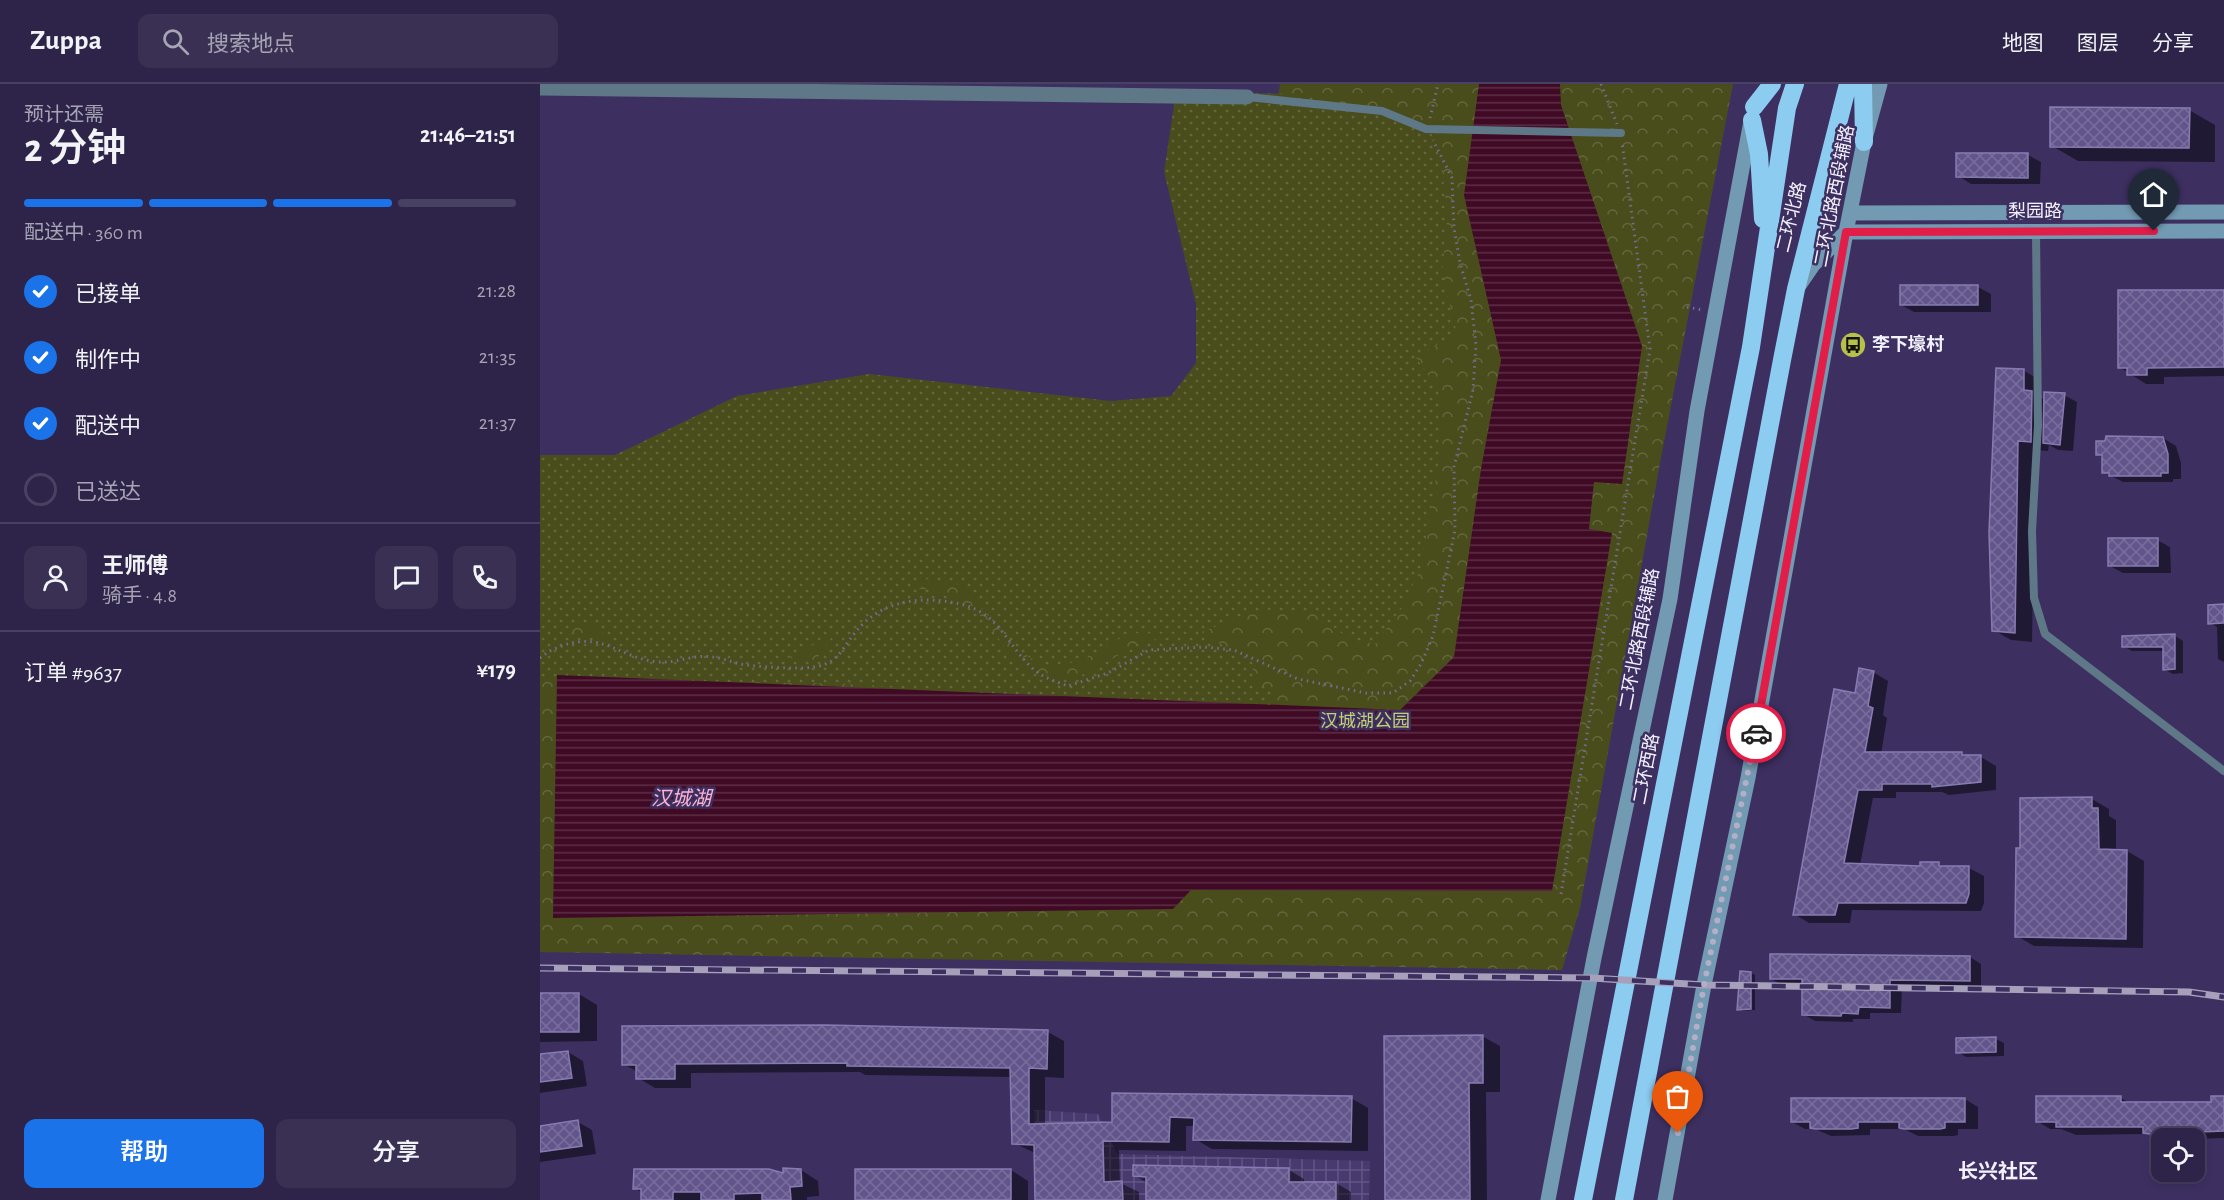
<!DOCTYPE html>
<html lang="zh">
<meta charset="utf-8">
<style>
body{margin:0;font-family:"Alegreya Sans","Noto Sans SC",sans-serif;background:#3a3053;color:#f1f3f6;height:100vh;display:flex;flex-direction:column;font-size:22px;white-space:nowrap}
*{box-sizing:border-box;margin:0}
p{font-size:20px;color:#a7a4b4}
.icon{flex:none;width:33px;height:33px;fill:none;stroke:currentColor;stroke-width:2;stroke-linecap:round;stroke-linejoin:round}
.map{position:relative;flex:1;overflow:hidden}
.panel{display:flex;flex-direction:column;background:#2e2449;width:540px}
.panel>*{flex:none}
.controls{position:absolute;left:1611px;top:1044px;display:grid;gap:12px}
.controls a{display:grid;place-items:center;width:54px;height:54px;border-radius:12px;background:#2e2449;box-shadow:0 3px 9px #0003,0 0 0 2px #494161;font-size:30px}
.pin{position:absolute;display:grid;place-items:center;width:51px;height:51px;color:#fff;margin:-62px -26px;border-radius:50% 50% 50% 0;rotate:-45deg;box-shadow:0 0 6px #0007}
.pin .icon{rotate:45deg}
.courier{position:absolute;display:grid;place-items:center;width:60px;height:60px;margin:-30px;border:4px solid #e11d48;border-radius:50%;background:#fff;color:#222;box-shadow:0 2px 8px #0007}
.headline em{font-style:normal;font-weight:600}
.headline div{display:flex;flex-direction:column-reverse}
.headline{display:flex;align-items:center;justify-content:space-between;height:102px;padding:0 24px}
h1{font-size:39px;font-weight:600;line-height:45px}
.bar{display:grid;grid-template-columns:repeat(4,1fr);gap:9px 6px;align-content:center;height:72px;padding:0 24px}
.bar i{height:8px;border-radius:4px;background:#494161}
.bar .selected{background:#1a73e8}
.bar p{grid-column:span 4}
.line{display:flex;align-items:center;gap:15px;padding:0 24px;border-top:2px solid #494161}
.line div{flex:1}
.round{display:grid;place-items:center;flex:none;width:63px;height:63px;border-radius:12px;background:#3a3053}
ol{padding:0 24px;list-style:none}
li{display:flex;align-items:center;gap:18px;height:66px}
li p{margin-inline-start:auto}
li .icon{padding:6px;border-radius:50%;background:#1a73e8;color:#fff;stroke-width:4}
li:last-child{color:#a7a4b4}
li i{width:33px;height:33px;border:3px solid #494161;border-radius:50%}
.cta{display:flex;gap:12px;margin-top:auto;padding:12px 24px}
.cta a{flex:1;height:69px;border-radius:12px;background:#1a73e8;color:#fff;font-size:24px;font-weight:600;line-height:69px;text-align:center}
.cta a+a{background:#3a3053;color:#f1f3f6}
header{display:flex;align-items:center;gap:36px;box-sizing:border-box;height:84px;padding:0 30px;background:#2e2449;border-bottom:2px solid #494161}
header strong{font-size:28px}
nav{display:flex;gap:33px;margin-inline-start:auto;font-size:21px}
.search{width:420px;height:54px;background:#3a3053;display:flex;align-items:center;gap:15px;box-sizing:border-box;padding:0 21px;border-radius:12px;color:#a7a4b4;font-size:22px}
main{display:flex;flex:1;min-height:0}
.map>svg:first-child{display:block}
.industrial{fill:url(#industrial-grid)}
.park{fill:url(#park-crowns)}
.garden{fill:url(#garden-dots);fill-rule:evenodd}
.water{fill:url(#water-rules)}
.shadow{fill:#0007}
.building{fill:url(#building-cross-hatch);stroke:#887bb2;stroke-width:1.5}
.lines{fill:none;stroke-linecap:round;stroke-linejoin:round}
.path{stroke:#756c91;stroke-width:3;stroke-dasharray:1.5 4.5;stroke-linecap:butt}
.lane{stroke:#5f7887;stroke-width:8}
.street{stroke:#5f7887;stroke-width:15}
.secondary{stroke:#729ab2;stroke-width:15}
.highway{stroke:#8cccf0;stroke-width:18}
.rail-casing{stroke:#a6a0bb;stroke-width:7}
.rail{stroke:#3d3061;stroke-width:4.5;stroke-dasharray:14;stroke-linecap:butt}
.done{stroke:#b4aec7;stroke-width:6;stroke-dasharray:0 10.8}
.route{stroke:#e11d48;stroke-width:8}
.labels{text-anchor:middle;dominant-baseline:central;stroke-width:5;stroke-linejoin:round;paint-order:stroke}
.street-label{font-size:18px;fill:#f4f2fe;stroke:#3d3061}
.poi-label{font-size:18px;font-weight:bold;fill:#f4f2fe;stroke:#3d3061;text-anchor:start}
.park-label{font-size:18px;fill:#c6cf74;stroke:#3d3061}
.water-label{font-size:20px;font-style:italic;fill:#fdb3d0;stroke:#3d3061}
.neighbourhood-label{font-size:20px;font-weight:bold;fill:#f4f2fe;stroke:#3d3061}
</style>
<header>
<strong>Zuppa</strong>
<div class="search"><svg class="icon" aria-label="search" viewBox="0 0 24 24"><circle cx="10" cy="10" r="6"/><path d="M15 15l6 6"/></svg>搜索地点</div>
<nav><a>地图</a><a>图层</a><a>分享</a></nav>
</header>
<main>
<section class="panel">
<div class="headline"><div><h1>2 分钟</h1><p>预计还需</p></div><em>21:46–21:51</em></div>
<div class="bar"><i class="selected"></i><i class="selected"></i><i class="selected"></i><i></i><p>配送中 · 360 m</p></div>
<ol>
<li><svg class="icon" aria-label="check" viewBox="0 0 24 24"><path d="M5 12l5 5 9-10"/></svg>已接单<p>21:28</p></li>
<li><svg class="icon" aria-label="check" viewBox="0 0 24 24"><path d="M5 12l5 5 9-10"/></svg>制作中<p>21:35</p></li>
<li><svg class="icon" aria-label="check" viewBox="0 0 24 24"><path d="M5 12l5 5 9-10"/></svg>配送中<p>21:37</p></li>
<li><i></i>已送达</li>
</ol>
<div class="line" style="height:108px"><a class="round"><svg class="icon" aria-label="person" viewBox="0 0 24 24"><circle cx="12" cy="8" r="4"/><path d="M4 21q1-7 8-7t8 7"/></svg></a><div><b>王师傅</b><p>骑手 · 4.8</p></div><a class="round"><svg class="icon" aria-label="chat" viewBox="0 0 24 24"><path d="M4 5h16v11H9l-5 4z"/></svg></a><a class="round"><svg class="icon" aria-label="phone" viewBox="0 0 24 24"><path d="M5 4h4l2 5-3 2q2 4 5 5l2-3 5 2v4C11 20 4 13 5 4z"/></svg></a></div>
<div class="line" style="height:78px"><div>订单 #9637</div><b>¥179</b></div>
<div class="cta"><a>帮助</a><a>分享</a></div>
</section>
<div class="map">
<svg width="1684" height="1116" viewBox="0 0 1684 1116">
<defs>
<pattern id="industrial-grid" width="8" height="8" patternUnits="userSpaceOnUse" patternTransform="scale(1.5)"><rect width="8" height="8" fill="#48396f"/><path d="M0 4h8M4 0v8" fill="none" stroke="#635685"/></pattern>
<pattern id="park-crowns" width="20" height="18" patternUnits="userSpaceOnUse" patternTransform="scale(1.5)"><rect width="20" height="18" fill="#494d1c"/><path d="M2 6a3 3 0 1 1 6 0M12 15a3 3 0 1 1 6 0" fill="none" stroke="#64673e"/></pattern>
<pattern id="garden-dots" width="8" height="8" patternUnits="userSpaceOnUse" patternTransform="scale(1.5)"><rect width="8" height="8" fill="#494d1c"/><path d="M2 2h.1M6 6h.1" fill="none" stroke="#64673e" stroke-width="1.8" stroke-linecap="round"/></pattern>
<pattern id="water-rules" width="6" height="5" patternUnits="userSpaceOnUse" patternTransform="scale(1.5)"><rect width="6" height="5" fill="#400a25"/><path d="M0 2.5h6" fill="none" stroke="#5c2e46"/></pattern>
<pattern id="building-cross-hatch" width="8" height="8" patternUnits="userSpaceOnUse" patternTransform="scale(1.5)"><rect width="8" height="8" fill="#62558b"/><path d="M0 0l8 8M0 8l8-8" fill="none" stroke="#796e9c"/></pattern>
</defs>
<rect width="100%" height="100%" fill="#3d3061"/>
<path class="industrial" d="M494 1026 558 1030 577 1070 830 1077 829 1116H499Z"/>
<path class="park" d="M740 0H1193L1120 379 1040 824 1022 886 0 868V513L695 332Z"/>
<path class="garden" d="M636 8 757 10 888 40 902 80 907 136 902 188 917 250 875 272 899 307V374L881 484 861 525 835 560 812 557 776 530 721 525 659 549 712 576 714 600 732 605V624L484 619 323 600 0 595V371H75L197 312 329 290 571 317 631 312 656 279V220L624 88ZM387 495 421 501 477 565 506 584 544 576 589 549 652 550 604 557 535 595 486 589 439 530 405 509 371 503ZM48 538 78 560V561L22 546ZM294 550 276 576 248 574Z"/>
<path class="water" d="M939 0H1020L1021 21 1102 262 1082 400 1054 398 1049 445 1072 449 1012 807 651 806 633 825 13 834 17 591 860 626 914 573 941 385 961 276 924 111Z"/>
<path class="shadow" d="M1649 26 1675 41V78L1538 77 1512 62Z
M1488 71 1501 78 1500 100H1431L1418 92Z
M1438 203 1451 210V228H1374L1361 221Z
M1684 208V292L1624 293V300H1606L1579 283Z
M1483 286 1501 297V314L1505 316 1524 311 1537 318 1533 367 1518 366 1509 361 1508 367 1495 366 1492 558 1471 556 1453 546Z
M1623 354 1636 362 1641 379V395H1633V398H1583L1563 388V374L1557 370Z
M1617 456 1630 463 1631 489H1583L1570 482Z
M1684 522V578L1678 575 1677 543 1670 539Z
M1635 552 1643 557V589L1633 590 1624 585V567H1592L1583 562Z
M1333 588 1348 597 1343 631 1347 634 1341 670H1422L1427 673H1441L1456 682V706L1409 711 1402 708H1356V714H1333L1320 781 1382 783 1398 780 1405 783 1429 784 1444 792V819L1441 827 1312 826 1310 839H1269L1254 830 1316 611Z
M1552 715 1569 725V732L1576 736V767H1587L1604 777 1603 864 1494 862 1477 852Z
M1430 873 1441 880V903L1362 902 1361 929H1330V935H1313V938L1275 937 1263 930 1264 901H1243L1231 895Z
M1211 889 1215 891V926L1203 927 1199 925Z
M0 910H39L57 921V957L0 958Z
M508 948 524 957V994L505 993V1041L573 1039V1011L811 1014 828 1024V1067L672 1065 655 1055V1042H646V1067L579 1066 580 1099 599 1108V1116H497L495 1069 474 1059 472 993 325 991 320 988 151 989V1004H115L98 994V988L83 980Z
M942 952 960 962V1008H946L947 1116H847Z
M1456 955 1464 959V972L1426 973 1418 968Z
M28 968 43 977 47 1002 0 1009V972Z
M1684 1013V1054L1622 1056 1609 1050 1536 1051 1521 1045H1510L1497 1037 1581 1014 1591 1020H1673Z
M1425 1015 1438 1023V1045H1418V1051L1414 1052H1378L1364 1045H1330V1051L1291 1052 1275 1045H1265L1252 1038Z
M38 1038 52 1046 56 1070 0 1078V1043Z
M261 1086 278 1097 279 1112 267 1113V1116H102L103 1109 94 1104 245 1090Z
M471 1086 488 1097V1116H316Z
M749 1086 764 1095V1099H796L811 1108V1116H607V1099L594 1091Z"/>
<path class="building" d="M1510 23 1650 24 1649 64 1510 63Z
M1416 69H1488V94L1416 93Z
M1360 201H1438V221H1360Z
M1578 206H1684V283L1607 284V291H1587V284H1578Z
M1456 284 1484 285V306L1492 307 1491 358 1478 357 1475 549 1452 547 1449 448Z
M1504 308 1525 309 1520 361 1503 359Z
M1566 352 1623 353 1628 370V389H1621V392H1569V389H1562V371H1556V357H1565Z
M1568 454H1618V482H1568Z
M1684 520V539L1668 540V521Z
M1635 550V585L1623 586V563H1582V552Z
M1319 584 1334 587 1328 622 1333 624 1325 668H1422V671H1441V698L1392 703V700H1342V706H1318L1304 779 1380 782V778H1399V782H1429V810L1426 819H1298L1295 831H1253L1294 605 1315 609Z
M1552 713V724H1558L1559 765 1587 766 1586 855 1475 853 1476 764H1480V714Z
M1230 870 1430 872V897L1350 896V924L1319 923 1318 930 1302 929 1301 932 1262 931V895H1230Z
M1200 887 1211 888V925L1197 926Z
M0 909H39V948H0Z
M285 941 508 946 507 985 489 984V1040L572 1038V1009L812 1012 811 1058 653 1056 654 1034 630 1033 629 1058 563 1057 564 1098 582 1097 583 1116H495L494 1061 472 1060 470 984 307 982V979L135 980V995H96V981H82V942Z
M943 951V999H929L930 1116H845L844 952Z
M1456 953V968L1416 969V954Z
M28 967 32 994 0 998V970Z
M1496 1012H1581V1018H1671V1012H1684V1047L1610 1050 1603 1049V1043H1516V1038H1496Z
M1251 1014H1425V1038H1405V1044L1400 1045H1364L1359 1044V1038H1318V1044L1311 1045H1276L1270 1044V1038H1251Z
M38 1036 42 1062 0 1068V1042Z
M593 1081 749 1084V1098H796V1116H606V1093L593 1092Z
M243 1084 261 1085 262 1102 250 1103 251 1116H222V1109L194 1110V1116H161V1108H133V1116H101V1105H93L94 1085H229L243 1089Z
M315 1085H471V1116H315Z"/>
<g class="lines">
<path class="path" d="M1061 0 1077 40
M890 34 898 0
M1147 223 1163 226
M0 574C8 567 14 565 24 561 65 548 81 575 119 578 137 579 155 570 173 573 182 574 191 578 200 580 219 583 239 584 259 584 304 584 298 563 325 538 348 517 380 513 410 518 459 525 462 555 492 584 501 593 517 598 528 602L568 589 609 566 664 563 694 566 758 595 826 609H853L870 597 881 580 893 552 915 446 914 383 933 306 936 261 931 216 920 179 914 144 912 94 893 56
M1021 810 1110 265 1082 58"/>
<path class="lane" d="M707 13 842 27 886 45 1081 49
M1496 147 1498 341 1492 447 1494 514 1505 550 1684 687"/>
<path class="street" d="M0 4 707 13"/>
<path class="secondary" d="M1310 129 1684 128
M1260 200 1273 181 1306 148 1684 147
M1008 1116 1054 874 1130 515 1157 327 1211 37
M1125 1116 1164 901 1208 694 1306 148 1324 58 1340 0"/>
<path class="highway" d="M1323 0 1324 58
M1214 23 1232 0
M1212 36 1219 70 1223 135
M1043 1116 1211 263 1247 24 1255 0
M1084 1116 1242 276 1256 205 1308 0"/>
<g class="rail-casing">
<path id="rail" d="M0 884 1052 894 1164 901 1649 908 1684 913"/>
</g>
<use href="#rail" class="rail"/>
</g>
<g class="lines">
<path class="done" d="M1138 1049 1164 901 1216 649"/>
<path class="route" d="M1216 649 1306 148 1614 147"/>
</g>
<defs>
<g id="bus-disc" transform="scale(1.35)"><circle r="9.5" fill="#b7c148" stroke="#3d3061"/><path d="M-5-6H5V4H4V6H2V4H-2V6H-4V4H-5ZM-3.5-4V0h7V-4ZM-3.5 1.2v1.5H-2V1.2ZM2 1.2v1.5H3.5V1.2Z" fill="#111"/></g>
</defs>
<g fill-rule="evenodd">
<use href="#bus-disc" x="1313" y="261"/>
</g>
<g class="labels">
<g class="street-label">
<text transform="translate(1295 112) rotate(-79)">二环北路西段辅路</text>
<text x="1495" y="128">梨园路</text>
<text transform="translate(1252 133) rotate(-76)">二环北路</text>
<text transform="translate(1100 555) rotate(-79)">二环北路西段辅路</text>
<text transform="translate(1107 685) rotate(-79)">二环西路</text>
</g>
<g class="poi-label">
<text x="1332" y="261">李下壕村</text>
</g>
<g class="park-label">
<text x="825" y="638">汉城湖公园</text>
</g>
<g class="water-label">
<text x="141" y="715">汉城湖</text>
</g>
<g class="neighbourhood-label">
<text x="1458" y="1088">长兴社区</text>
</g>
</g>
</svg>
<div class="controls">
<a><svg class="icon" aria-label="locate" viewBox="0 0 24 24"><circle cx="12" cy="12" r="6"/><path d="M12 2v4M12 18v4M2 12h4M18 12h4"/></svg></a>
</div>
<div class="pin" style="left:1138px;top:1049px;background:#ea580c"><svg class="icon" aria-label="bag" viewBox="0 0 24 24"><path d="M5 8h14l-1 12H6zM9 8a3 3 0 0 1 6 0"/></svg></div>
<div class="pin" style="left:1614px;top:147px;background:#1f2937"><svg class="icon" aria-label="home" viewBox="0 0 24 24"><path d="M3 11l9-7 9 7M6 9v11h12V9"/></svg></div>
<div class="courier" style="left:1216px;top:649px"><svg class="icon" aria-label="car" viewBox="0 0 24 24"><path d="M5 17H2v-5l4-1 3-4h7l3 4 3 1v5h-3M9 17h6M6 11h13"/><circle cx="7" cy="17" r="2"/><circle cx="17" cy="17" r="2"/></svg></div>
</div>
</main>
